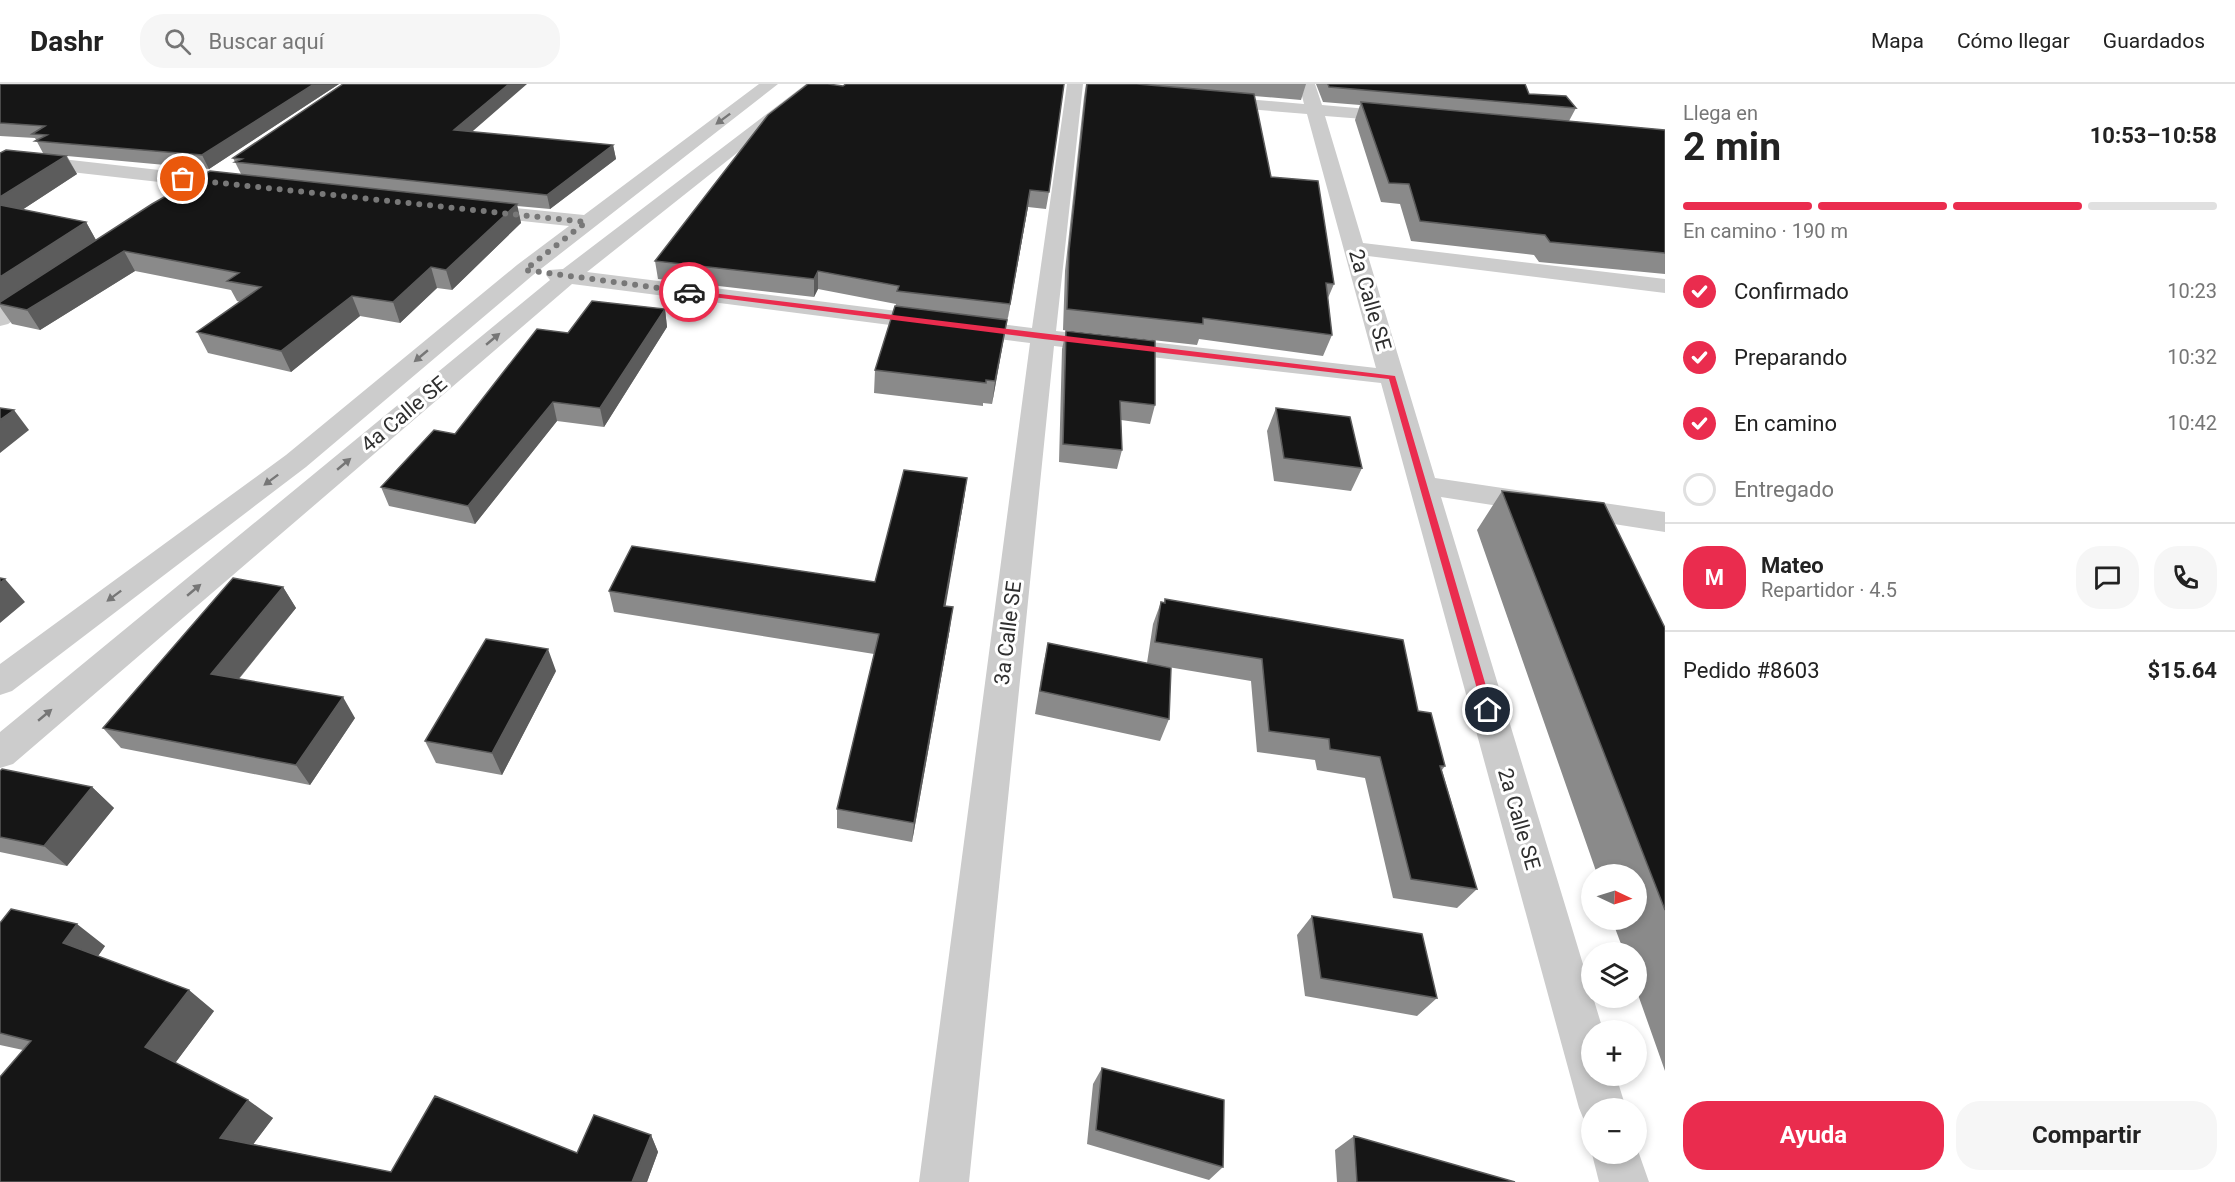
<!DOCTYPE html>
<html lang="es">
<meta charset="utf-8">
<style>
body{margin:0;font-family:Roboto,sans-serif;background:#f6f6f6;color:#222;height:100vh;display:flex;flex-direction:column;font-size:22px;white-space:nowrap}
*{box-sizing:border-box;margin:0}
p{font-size:20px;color:#767676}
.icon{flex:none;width:33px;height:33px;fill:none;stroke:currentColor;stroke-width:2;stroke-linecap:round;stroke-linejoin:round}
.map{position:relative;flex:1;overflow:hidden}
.details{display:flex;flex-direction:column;background:#fff;width:570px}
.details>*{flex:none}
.needle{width:39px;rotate:94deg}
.fabs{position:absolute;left:1581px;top:780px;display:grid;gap:12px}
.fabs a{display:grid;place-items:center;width:66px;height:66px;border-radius:50%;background:#fff;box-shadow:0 3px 9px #0003;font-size:30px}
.pin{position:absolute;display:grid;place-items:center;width:51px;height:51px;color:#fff;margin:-26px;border:3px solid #fff;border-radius:50%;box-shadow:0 2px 6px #0007}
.courier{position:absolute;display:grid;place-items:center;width:60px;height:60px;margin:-30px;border:4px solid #ea2c4e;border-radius:50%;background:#fff;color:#222;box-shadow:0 2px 8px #0007}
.overview em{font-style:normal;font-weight:700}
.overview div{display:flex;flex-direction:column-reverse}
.overview{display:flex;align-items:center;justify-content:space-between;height:102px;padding:0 18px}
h1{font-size:39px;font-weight:700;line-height:45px}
.bar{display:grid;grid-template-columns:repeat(4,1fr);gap:9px 6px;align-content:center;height:72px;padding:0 18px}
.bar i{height:8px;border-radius:4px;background:#e0e0e0}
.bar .on{background:#ea2c4e}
.bar p{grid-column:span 4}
.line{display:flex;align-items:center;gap:15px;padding:0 18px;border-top:2px solid #e0e0e0}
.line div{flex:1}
.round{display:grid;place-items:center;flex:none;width:63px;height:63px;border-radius:24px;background:#f6f6f6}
ol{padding:0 18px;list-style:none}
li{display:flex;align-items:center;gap:18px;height:66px}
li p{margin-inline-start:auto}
li .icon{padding:6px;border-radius:50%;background:#ea2c4e;color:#fff;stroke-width:4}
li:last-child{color:#767676}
li i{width:33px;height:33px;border:3px solid #e0e0e0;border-radius:50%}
.primary-button{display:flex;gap:12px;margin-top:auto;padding:12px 18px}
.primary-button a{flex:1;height:69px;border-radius:24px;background:#ea2c4e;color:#fff;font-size:24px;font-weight:700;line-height:69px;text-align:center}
.primary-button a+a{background:#f6f6f6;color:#222}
header{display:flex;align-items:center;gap:36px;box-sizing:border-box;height:84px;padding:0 30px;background:#fff;border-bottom:2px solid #e0e0e0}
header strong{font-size:28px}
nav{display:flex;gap:33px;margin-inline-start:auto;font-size:21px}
.search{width:420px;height:54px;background:#f6f6f6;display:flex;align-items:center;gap:15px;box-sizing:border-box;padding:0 21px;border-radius:24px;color:#767676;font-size:22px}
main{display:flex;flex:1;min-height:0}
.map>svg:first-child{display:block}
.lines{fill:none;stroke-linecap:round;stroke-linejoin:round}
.minor{fill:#ccc;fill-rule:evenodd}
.wall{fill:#8a8a8a}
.shaded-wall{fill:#5c5c5c}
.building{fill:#161616;stroke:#5c5c5c;stroke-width:1.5}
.oneway{fill:#767676}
.route{fill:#ea2c4e}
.done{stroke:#787878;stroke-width:6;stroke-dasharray:0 10.8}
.labels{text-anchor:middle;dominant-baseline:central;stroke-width:6;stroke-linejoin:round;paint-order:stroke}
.street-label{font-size:21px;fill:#2f2f2f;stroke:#fff}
</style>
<header>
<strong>Dashr</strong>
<div class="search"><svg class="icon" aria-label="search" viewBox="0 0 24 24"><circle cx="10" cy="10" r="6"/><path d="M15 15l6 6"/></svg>Buscar aquí</div>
<nav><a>Mapa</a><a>Cómo llegar</a><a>Guardados</a></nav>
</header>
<main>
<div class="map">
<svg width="1665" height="1098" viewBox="0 0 1665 1098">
<rect width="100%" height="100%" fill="#fff"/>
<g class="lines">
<path class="minor" d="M759 0H778L533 191 306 383 12 607 0 611V580L286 371 517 181 569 142 475 132 468 130 465 126 468 122 475 120 584 131Z
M806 0H824L587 188 1032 244 1067 0H1083L1056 247 1376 284 1307 30 1211 22 1202 17 1211 12 1304 20 1299 0H1315L1322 21 1402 28 1411 33 1402 38 1325 32 1363 159 1665 195V209L1368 172 1435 394 1665 428V448L1441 413 1603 946H1592V992H1616L1626 1024H1592V1043L1586 1041 1579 1024 1381 299 1054 262 969 1098H919L1030 259 572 200 13 680 0 684V648L550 196 546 191 549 186 563 185Z
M0 68 239 95 249 101 239 107 0 80Z
M43 199 51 201 54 206 51 211 8 240 0 242V224L35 201Z
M1636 1061 1649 1098H1599L1592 1070H1636Z"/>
</g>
<path class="wall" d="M0 0H339L209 85 67 72 77 90 22 126 86 138 96 156 241 90 233 74 472 48 613 61 616 75 550 125 517 122 521 139 452 206 437 204 400 239 360 232 291 288 208 269 197 248 240 218 237 217 231 206 135 187 40 246 12 240 0 223V69H43L35 54 0 52Z
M1086 0H1306L1301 16 1254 12 1271 93 1334 200 1328 214 1332 251 1323 272 1199 255 1197 261 1063 246 1065 187 1084 13Z
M1316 0H1525L1529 10 1576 24 1569 37 1665 46V190L1539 178 1534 171 1411 157 1400 120 1381 118 1355 36 1360 21 1323 18Z
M843 2 1049 108 1046 125 1028 123 992 320 983 319V322L874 309 875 286 896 220 818 205 814 213 658 195 655 177Z
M665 225 667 243 604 343 557 337 475 440 389 422 381 403 455 350 568 249Z
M1066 247 1155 321 1150 340 1121 336 1122 366 1117 385 1059 378 1062 265Z
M1276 324 1362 384 1351 407 1274 397 1267 347Z
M967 394 964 415 945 522 950 544 912 758 837 744V725L874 570 614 528 609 507 875 498Z
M1502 407 1665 544V987L1636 905V868H1624L1612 836H1636V790H1597L1477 446Z
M283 503 296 524 239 595 355 634 310 701 121 664 103 644Z
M1165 515 1418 627 1445 682 1442 686 1477 805 1457 824 1393 814 1365 694 1317 686 1315 676 1257 668 1251 597 1168 583 1169 635 1160 657 1035 630 1043 582 1048 559 1147 579 1153 540 1161 518 1164 519Z
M556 587 502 691 436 679 425 657Z
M0 687 92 703 114 724 67 782 0 768Z
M1312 832 1437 914 1417 932 1305 912 1297 851Z
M0 839 105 862 98 872 214 927 175 979 273 1034 253 1060 391 1088 577 1069 651 1051 658 1068 647 1098H0L23 966 0 961Z
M1102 984 1223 1083 1209 1096 1087 1060 1093 1000Z
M1354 1052 1515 1098H1337L1335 1066Z"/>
<path class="shaded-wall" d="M314 0H339L209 85 202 71Z
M509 0H527L458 60 454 46Z
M613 61 616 75 550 125 547 111Z
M66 72 77 90 2 139 0 135V113Z
M1030 106 1028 123 1007 239 1010 220Z
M517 120 521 139 452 206 446 186Z
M86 138 97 158 0 220V193Z
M124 167 135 187 40 246 27 226Z
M431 183 437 204 400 239 393 218Z
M818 187V205L814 213V195Z
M352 212 360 232 291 288 281 267Z
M665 225 667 243 604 343 600 324Z
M1007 236 1003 258 992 320 995 297Z
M553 318 557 337 475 440 468 422Z
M14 326 29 346 0 369V336Z
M967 394 964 415 942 543 944 522Z
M5 495 25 518 0 539V499Z
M283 503 296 524 226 610 211 590Z
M953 523 950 544 912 758 914 739Z
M548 565 556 587 502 691 492 669Z
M343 613 355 634 310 701 296 681Z
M92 703 114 724 67 782 44 762Z
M77 840 105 862 92 881 63 859Z
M189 906 214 927 173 982 145 963Z
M248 1016 273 1034 246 1070 220 1054Z
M651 1051 658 1068 647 1098H632Z"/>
<path class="building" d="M0 0H314L202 71 35 57 47 51 32 50 45 42 0 39Z
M343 0H509L454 46 613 61 547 111 235 78 242 75 233 74Z
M808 0H828L843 2 846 0H1064L1049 108 1030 106 1010 220 897 207 899 202 818 187 814 195 655 177 768 31Z
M1087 0H1137L1254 10 1271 93 1318 97 1334 200 1326 199 1332 251 1203 234V240L1067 225 1069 167Z
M1328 0H1525L1529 10 1566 12 1576 24 1329 3Z
M1361 18 1665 46V169L1550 158 1545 151 1420 137 1409 100 1389 99Z
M6 66 66 72 0 113V69Z
M210 87 517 120 446 186 431 183 393 218 352 212 281 267 197 248 261 203 227 197 239 189 124 167 27 226 0 220V218L152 120Z
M0 121 86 138 0 193Z
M592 217 665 225 600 324 553 318 468 422 381 403 434 346 455 350 537 245 568 249Z
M895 222 1007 236 995 297 986 296V299L875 286Z
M1066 247 1155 257V321L1120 317 1122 366 1063 360Z
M0 324 14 326 0 336Z
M1276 324 1350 333 1362 384 1284 374Z
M904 386 967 394 944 522 953 523 914 739 837 725 879 550 609 507 632 462 875 498Z
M1502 407 1604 419 1665 544V826Z
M0 494 5 495 0 499Z
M233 494 283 503 211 590 343 613 296 681 103 644Z
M1165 515 1403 556 1418 627 1431 629 1445 682H1440L1477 805 1411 795 1380 673 1330 665 1329 655 1269 647 1262 575 1155 558 1161 518 1165 519Z
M486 555 548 565 492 669 425 657Z
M1048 559 1171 584 1169 635 1040 607Z
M2 685 92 703 44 762 0 753V687Z
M11 825 77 840 63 859 189 906 145 963 248 1016 220 1054 391 1088 435 1012 577 1069 594 1031 651 1051 632 1098H0V993L31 957 0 949V839Z
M1312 832 1422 850 1437 914 1321 894Z
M1102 984 1224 1016 1223 1083 1096 1046Z
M1354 1052 1515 1098H1357Z"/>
<defs><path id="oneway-solid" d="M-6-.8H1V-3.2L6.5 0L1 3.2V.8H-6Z" transform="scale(1.5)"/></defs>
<g class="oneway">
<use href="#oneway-solid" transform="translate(723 35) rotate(143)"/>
<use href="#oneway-solid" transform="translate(493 255) rotate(-40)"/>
<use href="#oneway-solid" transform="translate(421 272) rotate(140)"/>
<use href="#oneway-solid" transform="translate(344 380) rotate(-40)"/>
<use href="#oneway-solid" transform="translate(271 396) rotate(143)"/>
<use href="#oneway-solid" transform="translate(194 506) rotate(-40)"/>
<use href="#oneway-solid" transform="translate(114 512) rotate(143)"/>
<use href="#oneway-solid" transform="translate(45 631) rotate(-40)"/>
</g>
<path class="route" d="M687 206 1395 292 1493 626 1492 629 1488 630 1483 626 1389 295 1043 255 689 210Z"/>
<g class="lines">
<path class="done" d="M183 95 586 138 525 186 689 208"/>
</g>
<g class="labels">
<g class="street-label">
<text transform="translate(1370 216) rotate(74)">2a Calle SE</text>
<text transform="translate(404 330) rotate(-40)">4a Calle SE</text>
<text transform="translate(1008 549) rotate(-83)">3a Calle SE</text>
<text transform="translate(1519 735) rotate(74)">2a Calle SE</text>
</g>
</g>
</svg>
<div class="fabs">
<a><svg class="needle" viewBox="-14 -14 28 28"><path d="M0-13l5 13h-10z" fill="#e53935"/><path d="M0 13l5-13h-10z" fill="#767676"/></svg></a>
<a><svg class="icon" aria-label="layers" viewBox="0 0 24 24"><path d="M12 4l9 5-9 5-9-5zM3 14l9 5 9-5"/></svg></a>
<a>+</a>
<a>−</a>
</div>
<div class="pin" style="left:183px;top:95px;background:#ea580c"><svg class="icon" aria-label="bag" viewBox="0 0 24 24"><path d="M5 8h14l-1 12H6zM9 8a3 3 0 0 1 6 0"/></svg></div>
<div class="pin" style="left:1488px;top:626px;background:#1f2937"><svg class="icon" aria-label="home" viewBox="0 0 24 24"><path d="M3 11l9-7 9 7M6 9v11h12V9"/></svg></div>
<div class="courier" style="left:689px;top:208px"><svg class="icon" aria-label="car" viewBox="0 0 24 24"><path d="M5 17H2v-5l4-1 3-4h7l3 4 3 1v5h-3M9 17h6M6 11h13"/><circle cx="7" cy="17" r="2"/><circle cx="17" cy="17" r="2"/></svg></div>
</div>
<section class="details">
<div class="overview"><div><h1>2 min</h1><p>Llega en</p></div><em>10:53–10:58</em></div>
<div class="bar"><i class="on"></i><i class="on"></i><i class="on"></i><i></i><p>En camino · 190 m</p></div>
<ol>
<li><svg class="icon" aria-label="check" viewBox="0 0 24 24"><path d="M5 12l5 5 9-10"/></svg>Confirmado<p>10:23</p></li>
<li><svg class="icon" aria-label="check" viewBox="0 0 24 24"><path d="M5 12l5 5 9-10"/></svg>Preparando<p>10:32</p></li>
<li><svg class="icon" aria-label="check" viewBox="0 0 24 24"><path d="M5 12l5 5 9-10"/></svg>En camino<p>10:42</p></li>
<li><i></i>Entregado</li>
</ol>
<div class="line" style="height:108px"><b class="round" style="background:#ea2c4e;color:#fff">M</b><div><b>Mateo</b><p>Repartidor · 4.5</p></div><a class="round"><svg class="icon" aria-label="chat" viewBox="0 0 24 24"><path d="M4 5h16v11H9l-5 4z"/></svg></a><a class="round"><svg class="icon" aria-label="phone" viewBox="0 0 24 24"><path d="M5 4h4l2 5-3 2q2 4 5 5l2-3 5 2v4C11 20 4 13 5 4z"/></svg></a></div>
<div class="line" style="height:78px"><div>Pedido #8603</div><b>$15.64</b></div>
<div class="primary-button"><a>Ayuda</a><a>Compartir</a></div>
</section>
</main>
